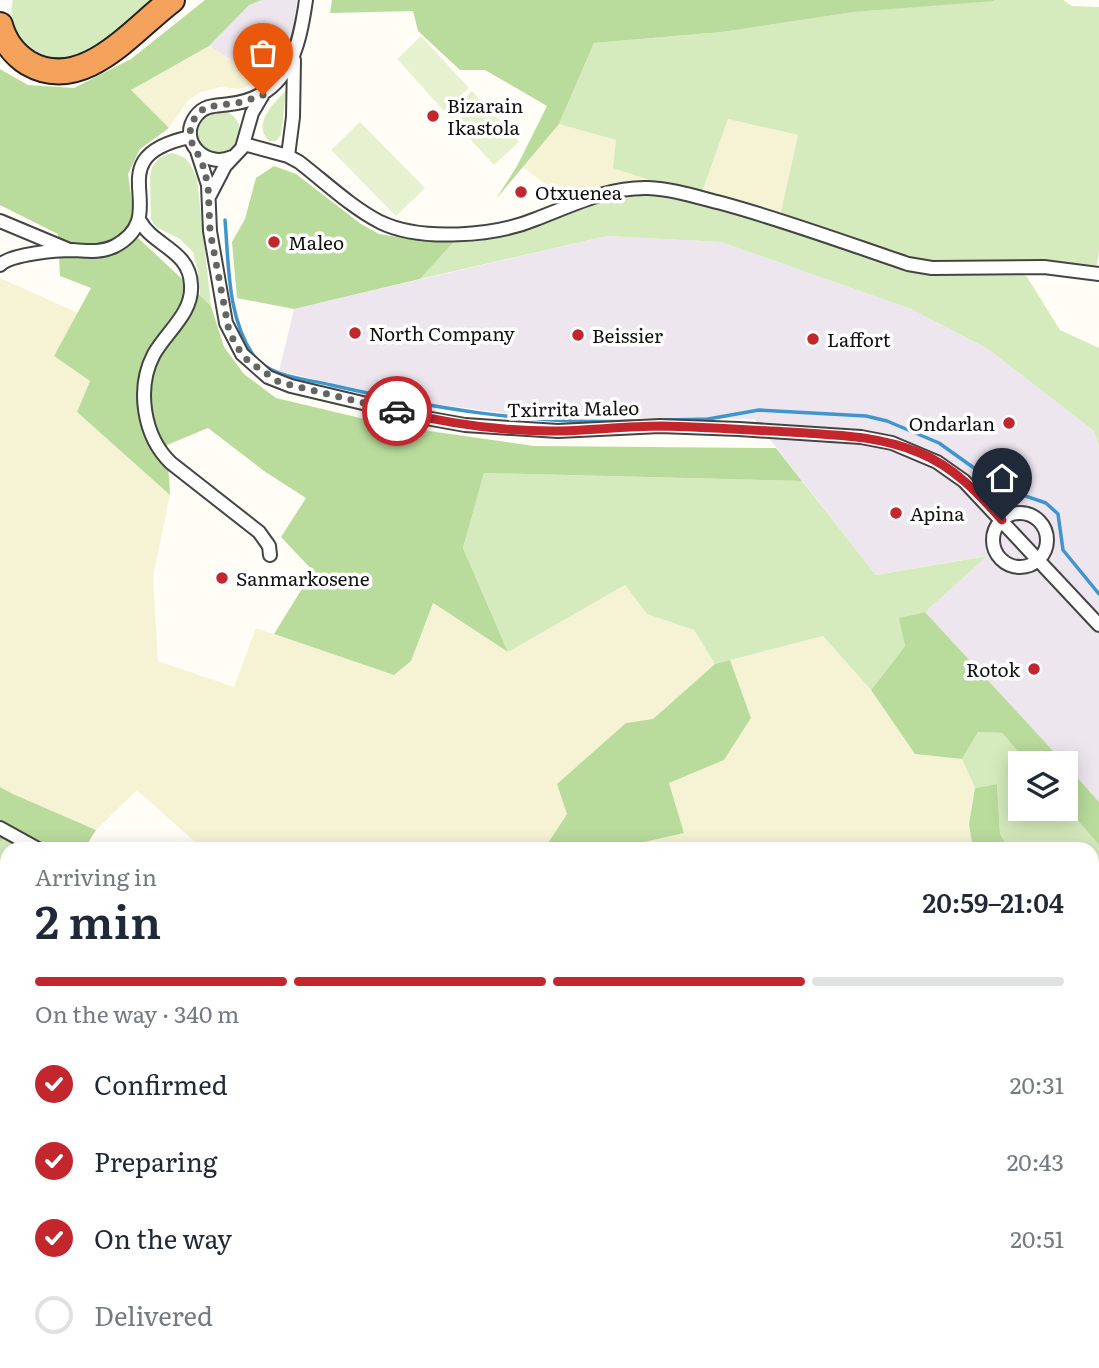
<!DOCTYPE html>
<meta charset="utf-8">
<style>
body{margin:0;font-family:Literata,serif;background:#f6f6f7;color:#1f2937;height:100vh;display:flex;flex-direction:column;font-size:26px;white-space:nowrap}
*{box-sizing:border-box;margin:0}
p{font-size:23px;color:#747a83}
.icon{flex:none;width:38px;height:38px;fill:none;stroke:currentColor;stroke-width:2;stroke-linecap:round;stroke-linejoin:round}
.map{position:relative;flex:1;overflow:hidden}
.sheet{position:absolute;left:0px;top:842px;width:1099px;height:527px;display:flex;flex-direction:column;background:#fff;border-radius:21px 21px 0 0;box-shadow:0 4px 18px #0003}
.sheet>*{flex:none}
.controls{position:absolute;left:1008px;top:751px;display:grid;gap:14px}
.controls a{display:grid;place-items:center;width:70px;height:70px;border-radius:0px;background:#fff;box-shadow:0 4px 18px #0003;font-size:35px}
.pin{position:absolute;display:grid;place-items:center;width:60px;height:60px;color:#fff;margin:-72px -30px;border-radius:50% 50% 50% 0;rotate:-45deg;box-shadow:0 0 7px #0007}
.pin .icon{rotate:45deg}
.courier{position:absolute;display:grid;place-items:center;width:70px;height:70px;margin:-35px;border:5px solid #c4262e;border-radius:50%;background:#fff;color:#222;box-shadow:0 2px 9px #0007}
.overview em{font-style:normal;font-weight:600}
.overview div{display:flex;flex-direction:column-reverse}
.overview{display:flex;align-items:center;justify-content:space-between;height:119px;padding:0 35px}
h1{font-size:46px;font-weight:600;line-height:52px}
.bar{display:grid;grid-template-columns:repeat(4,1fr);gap:10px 7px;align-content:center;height:84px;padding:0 35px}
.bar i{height:9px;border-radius:5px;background:#e0e1e3}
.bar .on{background:#c4262e}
.bar p{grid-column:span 4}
ol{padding:0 35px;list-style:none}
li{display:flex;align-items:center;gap:21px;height:77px}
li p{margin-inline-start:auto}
li .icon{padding:7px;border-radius:50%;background:#c4262e;color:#fff;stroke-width:4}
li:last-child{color:#747a83}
li i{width:38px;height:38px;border:4px solid #e0e1e3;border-radius:50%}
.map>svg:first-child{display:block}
.industrial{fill:#eee6ef}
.farmland{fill:#f6f3d4}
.green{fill:#d5ebbd}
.forest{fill:#b9dc9c}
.pitch{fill:#e6f2cf}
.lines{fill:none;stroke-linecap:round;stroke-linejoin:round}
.stream{stroke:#3f96cf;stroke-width:3.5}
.minor-casing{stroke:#444;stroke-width:16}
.motorway-casing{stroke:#222;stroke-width:28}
.minor{stroke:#fff;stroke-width:12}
.motorway{stroke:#f5a25d;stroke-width:24}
.done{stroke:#646461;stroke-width:7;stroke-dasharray:0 12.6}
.route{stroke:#c4262e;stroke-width:9}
.poi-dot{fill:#c4262e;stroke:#fff;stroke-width:2.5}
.labels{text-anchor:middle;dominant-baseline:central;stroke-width:7;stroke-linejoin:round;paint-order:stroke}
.poi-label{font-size:19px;fill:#111;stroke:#fff;text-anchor:start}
.street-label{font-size:19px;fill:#111;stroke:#fff}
</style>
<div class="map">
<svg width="1099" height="1368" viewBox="0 0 1099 1368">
<rect width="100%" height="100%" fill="#fffdf5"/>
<path class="industrial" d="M262 0H297L293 28 278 62 264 81 209 46 249 4Z
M607 236 721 242 911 309 988 349 1094 431 1099 446V802L925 612 986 556 876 575 754 419 536 417 410 401 279 371 294 309Z"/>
<path class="farmland" d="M209 46 264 81 239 89 220 87 201 92 188 100 169 128 130 90Z
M728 119 798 135 780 216 702 192Z
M559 124 616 140 662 184 567 201 523 167Z
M0 278 78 313 54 356 90 381 77 412 170 495 153 577 158 661 234 687 256 628 394 675 411 661 432 603 508 652 625 585 647 614 694 630 715 664 653 719 626 723 544 849H203L137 790 96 830 13 794 0 787Z
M823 636 871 690 915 754 962 759 975 788 969 824 973 849H631V845L684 833 669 783 724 760 751 718 730 660Z
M283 1362H425L426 1368H285Z"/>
<path class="green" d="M13 0H157C123 28 63 87 23 40 14 30 9 14 13 0Z
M994 0H1063L1072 6 1099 7V251L1096 271 936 263 894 255 780 216 798 135 728 119 702 192 662 184 613 168 616 140 559 124 594 43 722 32 854 12Z
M286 91 281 135 276 141H269C252 125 273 103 286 91Z
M196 132a22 22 0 1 1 44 0a22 22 0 1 1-44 0Z
M171 153C188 156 191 164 197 179L211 306 200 296 198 272 193 252 180 239 156 227 151 219 150 176 152 167 159 158Z
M623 192 676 194 930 272 1013 269 1027 277 1060 330 1099 348V446L1094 431 988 349 911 309 721 242 607 236 420 279 459 236Z
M484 473 802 481 876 575 987 556 925 612 900 618 905 646 871 690 823 636 715 664 694 630 647 614 625 585 508 652 463 548Z
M978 732 1002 733 1028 763H1020V808L1066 807 1099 845V903L1092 900V849H1009L1000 834 997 784 975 788 962 759Z
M14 830 60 849H7V1362H76L73 1368H0V842Z
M1092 1025 1099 1028V1235L1092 1234Z"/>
<path class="forest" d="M205 0H262L249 5 209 46 131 90 169 128 140 149 128 174 137 237 211 306 224 347 244 374 276 398 394 426 534 446 776 448 802 481 484 473 463 548 508 652 433 603 411 661 394 675 274 634 313 571 281 537 306 498 264 471 208 428 167 445 170 495 77 412 90 381 54 356 91 288 60 276 58 234 0 205V69L28 85 74 88 131 59Z
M332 0H994V1L854 12 722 32 594 43 559 124 496 199 517 166 547 106 485 70H460L418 31 413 11 330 13Z
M274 166 296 174 361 224 379 234 404 238 459 236 420 279 294 309 237 298 232 242 245 219 256 178Z
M925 612 1064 763H1028L1002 733 978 732 962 759 915 754 871 690 905 646 899 618Z
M730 660 751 718 724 760 669 783 684 833 631 845V849H544L567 814 557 784 626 723 653 719 715 664Z
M1066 765 1099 802V845L1066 807Z
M997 784 1000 834 1009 849H973L969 824 975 788Z
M0 787 13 794 96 830 84 849H60L14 830 0 842Z
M1092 900 1099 903V1014L1092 1011Z
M1092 1234 1099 1235V1368H426L425 1362H1092Z
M76 1362H283L285 1368H73Z"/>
<path class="pitch" d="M421 36 469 88 444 111 397 59Z
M472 91 519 142 494 165 447 114Z
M360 122 425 188 396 216 331 150Z"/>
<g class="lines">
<path class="stream" d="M225 220C229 265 227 316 253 355 268 377 307 379 331 385 432 408 530 425 633 421
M665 420 708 419 759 410 866 416 887 421 939 443 1002 488 1046 503 1058 514 1063 550 1099 594
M1092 1252 1099 1253"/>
<g class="minor-casing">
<path id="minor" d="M244 144 288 156 299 162C325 182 351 207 380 222 421 242 495 236 536 219 573 205 608 187 648 188 673 189 697 197 721 203 784 220 846 243 908 264L932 268 1044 267 1099 274
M197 151 208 185 210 231 226 323 242 354 268 377 291 386 426 418 465 425 558 431 660 426 739 429 861 437 892 443 937 462 964 481 1099 625
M288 156 293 117 294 60
M232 157C206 169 177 141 196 116 205 104 217 106 230 104 288 97 299 49 306 0
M210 195 225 166 242 148 252 113 262 96
M0 221 67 249
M140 221C153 246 190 250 191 285 193 313 167 331 154 354 136 388 143 436 171 463L259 532 269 546 270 555
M0 265C11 254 57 250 73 250 88 251 101 253 115 246 176 213 93 158 190 137
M993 540a27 27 0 1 1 54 0a27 27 0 1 1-54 0Z
M0 828 38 849
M1092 1020 1099 1023"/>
</g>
<g class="motorway-casing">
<path id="motorway" d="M0 25C4 40 14 54 28 63 83 95 133 29 172 0"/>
</g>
<use href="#minor" class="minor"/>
<use href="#motorway" class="motorway"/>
</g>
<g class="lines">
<path class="done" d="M263 95 242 102 206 107 196 115 190 128 192 143 202 162 208 185 210 231 229 331 237 347 248 361 279 382 397 411"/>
<path class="route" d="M397 411C450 424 505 432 561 431 594 430 628 426 662 426 704 427 747 430 790 432 834 435 878 435 920 453 954 467 978 493 1002 520"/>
</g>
<g class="poi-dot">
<circle cx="433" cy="116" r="7"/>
<circle cx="521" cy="192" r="7"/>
<circle cx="274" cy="242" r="7"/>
<circle cx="355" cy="333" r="7"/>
<circle cx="578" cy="335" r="7"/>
<circle cx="813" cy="339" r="7"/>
<circle cx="1009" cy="423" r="7"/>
<circle cx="896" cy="513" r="7"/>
<circle cx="222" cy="578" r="7"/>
<circle cx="1034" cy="669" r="7"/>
</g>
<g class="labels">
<g class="poi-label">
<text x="447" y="105">Bizarain<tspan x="447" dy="22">Ikastola</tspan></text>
<text x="535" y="192">Otxuenea</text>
<text x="288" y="242">Maleo</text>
<text x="369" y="333">North Company</text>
<text x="592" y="335">Beissier</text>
<text x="827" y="339">Laffort</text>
<text x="995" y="423" text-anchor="end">Ondarlan</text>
<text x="910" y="513">Apina</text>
<text x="236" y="578">Sanmarkosene</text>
<text x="1020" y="669" text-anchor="end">Rotok</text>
</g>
<g class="street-label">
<text transform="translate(573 408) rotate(-1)">Txirrita Maleo</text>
</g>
</g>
</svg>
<div class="controls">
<a><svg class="icon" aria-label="layers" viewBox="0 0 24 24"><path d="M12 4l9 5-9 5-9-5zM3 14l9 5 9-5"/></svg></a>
</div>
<div class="pin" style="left:263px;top:95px;background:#ea580c"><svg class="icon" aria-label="bag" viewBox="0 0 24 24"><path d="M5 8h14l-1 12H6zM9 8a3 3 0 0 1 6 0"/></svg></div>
<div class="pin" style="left:1002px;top:520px;background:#1f2937"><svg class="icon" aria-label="home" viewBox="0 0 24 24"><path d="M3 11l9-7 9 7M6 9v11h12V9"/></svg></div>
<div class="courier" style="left:397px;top:411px"><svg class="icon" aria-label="car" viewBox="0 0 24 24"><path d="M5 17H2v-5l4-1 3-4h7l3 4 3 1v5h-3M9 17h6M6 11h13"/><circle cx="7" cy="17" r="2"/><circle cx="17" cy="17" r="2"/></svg></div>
<section class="sheet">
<div class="overview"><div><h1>2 min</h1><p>Arriving in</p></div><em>20:59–21:04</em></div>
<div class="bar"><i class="on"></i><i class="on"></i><i class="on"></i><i></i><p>On the way · 340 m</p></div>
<ol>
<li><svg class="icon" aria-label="check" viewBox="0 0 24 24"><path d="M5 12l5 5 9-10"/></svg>Confirmed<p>20:31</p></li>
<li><svg class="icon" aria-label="check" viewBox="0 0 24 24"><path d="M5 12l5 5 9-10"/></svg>Preparing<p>20:43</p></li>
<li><svg class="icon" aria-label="check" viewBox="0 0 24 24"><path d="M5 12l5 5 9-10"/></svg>On the way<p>20:51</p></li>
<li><i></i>Delivered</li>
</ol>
</section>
</div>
